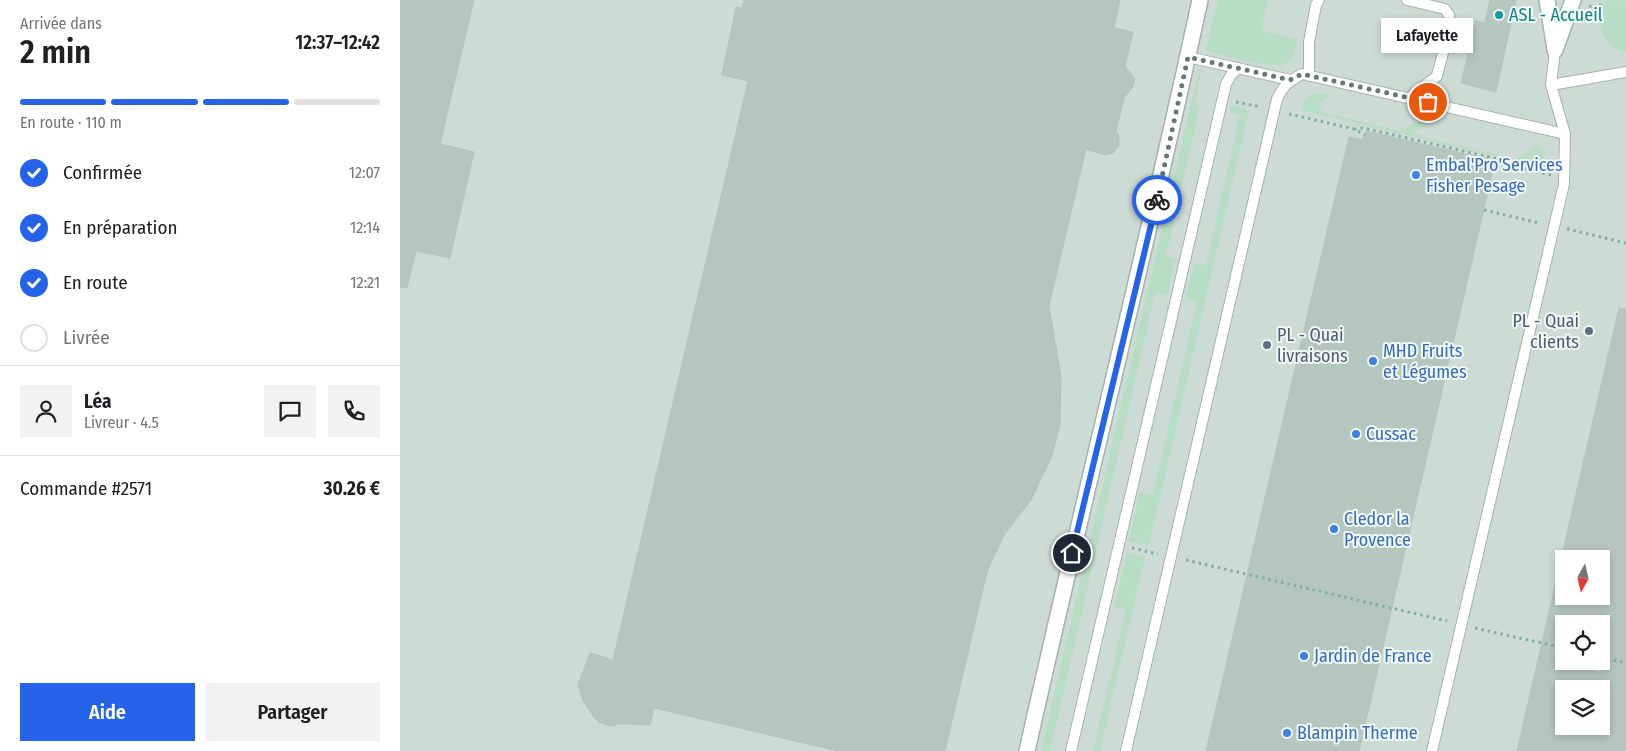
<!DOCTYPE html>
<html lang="fr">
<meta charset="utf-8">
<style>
body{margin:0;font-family:"Fira Sans Condensed",sans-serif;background:#f2f2f2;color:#202124;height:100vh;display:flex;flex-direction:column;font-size:19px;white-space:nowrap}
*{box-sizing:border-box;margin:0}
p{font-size:16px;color:#757577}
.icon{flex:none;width:28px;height:28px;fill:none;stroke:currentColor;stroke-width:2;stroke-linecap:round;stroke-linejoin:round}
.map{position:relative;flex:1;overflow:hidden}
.panel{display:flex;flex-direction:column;background:#fff;width:400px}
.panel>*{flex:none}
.needle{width:32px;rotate:188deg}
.tools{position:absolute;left:1155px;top:550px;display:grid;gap:10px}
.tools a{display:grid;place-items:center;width:55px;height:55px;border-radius:0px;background:#fff;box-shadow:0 2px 8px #0003;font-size:25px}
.pin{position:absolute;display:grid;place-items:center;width:42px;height:42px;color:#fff;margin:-21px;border:2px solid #fff;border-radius:50%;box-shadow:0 1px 5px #0007}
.courier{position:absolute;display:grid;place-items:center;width:50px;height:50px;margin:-25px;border:4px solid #2563eb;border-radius:50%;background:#fff;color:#222;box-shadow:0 1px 6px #0007}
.bubble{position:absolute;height:35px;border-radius:0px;background:#fff;box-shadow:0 2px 8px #0003;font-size:16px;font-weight:600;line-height:35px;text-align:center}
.headline em{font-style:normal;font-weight:600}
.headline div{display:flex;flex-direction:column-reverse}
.headline{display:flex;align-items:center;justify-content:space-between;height:85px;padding:0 20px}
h1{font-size:32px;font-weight:600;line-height:38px}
.bar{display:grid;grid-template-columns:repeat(4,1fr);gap:8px 5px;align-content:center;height:60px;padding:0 20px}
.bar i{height:6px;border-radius:4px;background:#e0e0e0}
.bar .on{background:#2563eb}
.bar p{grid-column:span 4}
.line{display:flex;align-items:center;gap:12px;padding:0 20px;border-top:1px solid #e0e0e0}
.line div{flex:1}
.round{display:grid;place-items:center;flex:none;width:52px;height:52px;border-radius:0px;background:#f2f2f2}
ol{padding:0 20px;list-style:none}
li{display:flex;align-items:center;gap:15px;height:55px}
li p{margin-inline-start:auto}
li .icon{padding:5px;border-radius:50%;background:#2563eb;color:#fff;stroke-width:4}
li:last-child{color:#757577}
li i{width:28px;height:28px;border:2px solid #e0e0e0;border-radius:50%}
.button{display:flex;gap:10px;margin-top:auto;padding:10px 20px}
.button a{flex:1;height:58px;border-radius:0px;background:#2563eb;color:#fff;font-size:20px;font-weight:600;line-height:58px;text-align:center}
.button a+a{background:#f2f2f2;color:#202124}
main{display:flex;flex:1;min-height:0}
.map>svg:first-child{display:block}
.built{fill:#cddbd5;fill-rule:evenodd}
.green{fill:#b7ddc2}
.building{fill:#b5c6bf;stroke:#b2c4bd;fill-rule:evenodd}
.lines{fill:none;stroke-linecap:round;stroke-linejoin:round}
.lane-casing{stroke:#a2b3ad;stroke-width:12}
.street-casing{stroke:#a2b3ad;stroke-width:18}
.path{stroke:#7fafa1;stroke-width:3;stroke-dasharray:2.5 4;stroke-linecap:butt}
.lane{stroke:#fff;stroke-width:10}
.street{stroke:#fff;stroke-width:15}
.done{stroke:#637973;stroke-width:5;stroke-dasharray:0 9}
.route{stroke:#2563eb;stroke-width:6}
.culture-dot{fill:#0f9aa8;stroke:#f0f7f4;stroke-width:2}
.shop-dot{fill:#3f7fe0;stroke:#f0f7f4;stroke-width:2}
.service-dot{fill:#5c6f8a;stroke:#f0f7f4;stroke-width:2}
.labels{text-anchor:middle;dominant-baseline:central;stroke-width:4;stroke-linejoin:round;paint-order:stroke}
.culture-label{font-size:18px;fill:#0d838f;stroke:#f0f7f4;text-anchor:start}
.shop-label{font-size:18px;fill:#366cbe;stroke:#f0f7f4;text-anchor:start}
.service-label{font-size:18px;fill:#4e5e75;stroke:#f0f7f4;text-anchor:end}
</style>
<main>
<section class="panel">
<div class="headline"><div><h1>2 min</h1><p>Arrivée dans</p></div><em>12:37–12:42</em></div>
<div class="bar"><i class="on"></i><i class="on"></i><i class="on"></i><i></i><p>En route · 110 m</p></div>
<ol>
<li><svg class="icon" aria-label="check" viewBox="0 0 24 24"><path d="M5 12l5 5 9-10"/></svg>Confirmée<p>12:07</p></li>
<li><svg class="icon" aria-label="check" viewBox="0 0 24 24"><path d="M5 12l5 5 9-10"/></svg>En préparation<p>12:14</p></li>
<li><svg class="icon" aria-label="check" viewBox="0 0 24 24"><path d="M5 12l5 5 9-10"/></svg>En route<p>12:21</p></li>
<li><i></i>Livrée</li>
</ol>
<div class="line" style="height:90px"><a class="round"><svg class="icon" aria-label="person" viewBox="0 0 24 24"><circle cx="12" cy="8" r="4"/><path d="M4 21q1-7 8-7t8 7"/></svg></a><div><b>Léa</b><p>Livreur · 4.5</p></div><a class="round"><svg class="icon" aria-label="chat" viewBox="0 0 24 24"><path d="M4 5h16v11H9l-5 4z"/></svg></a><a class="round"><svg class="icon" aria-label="phone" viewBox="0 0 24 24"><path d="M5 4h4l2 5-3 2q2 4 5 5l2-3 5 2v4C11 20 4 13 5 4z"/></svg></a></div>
<div class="line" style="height:65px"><div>Commande #2571</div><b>30.26 €</b></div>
<div class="button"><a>Aide</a><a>Partager</a></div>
</section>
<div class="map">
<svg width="1226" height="751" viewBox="0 0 1226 751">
<rect width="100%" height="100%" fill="#dfebe6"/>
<path class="built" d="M0 0H1226V751H0ZM1164 559H1201V596H1164ZM1164 624H1201V661H1164ZM1164 689H1201V726H1164Z"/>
<path class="green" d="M818 0H868L861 30 898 39C896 48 894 61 883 65 873 68 816 55 806 50Z
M1205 0 1226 1V52C1204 47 1204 33 1196 14L1203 8Z
M799 69H802L795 103 800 105 766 256 776 259 767 295 755 293 650 751H641Z
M917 93 930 95 918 104 923 113 1000 131 1023 119 1032 121 1011 134 1115 159 1138 146 1144 153 1142 167 902 110C904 101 907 94 917 93Z
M831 106 849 110 749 545 729 541 740 492 753 495 797 302 786 299 794 263 806 265 840 115 830 112Z
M727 552 745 557 700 751H693L726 609 714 606Z"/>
<path class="building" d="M0 0H74L40 144 74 152 50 258 16 251 7 288 0 287Z
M344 0H720L714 28 733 32 725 66 735 79 732 88 724 98 716 131 719 135V146L713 153 704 155 686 149 649 306 661 377 660 424 652 456 631 500 604 535 587 572 545 751H438L254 708 250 725 221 724 210 726 199 722 193 716 183 701 178 685 190 653 213 660 348 81 322 75 336 7 342 8Z
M1090 0H1116L1096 92 1061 83 1076 21 1085 23Z
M966 131 1095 161 959 751H806L949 137 963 140Z
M1219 308 1226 309V751H1117L1157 577 1164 578V596H1201V559H1161ZM1164 624H1201V672L1164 663ZM1164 689H1201V726H1164Z"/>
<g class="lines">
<g class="lane-casing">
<path id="lane" d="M1007 0 1045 9 1049 15V30L1037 76 1009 98
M788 57 890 80
M909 76V42L916 5 919 0
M1151 85 1226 72
M671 751 826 84 831 75 838 68
M726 751 877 99C883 86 889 81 902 74L1165 134
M1032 751 1164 184 1165 134 1151 85 1155 50"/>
</g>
<g class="street-casing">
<path id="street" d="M1147 0 1155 49
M1155 50 1173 0
M627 751C683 500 746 251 800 0"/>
</g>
<path class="path" d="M1189 6 1200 8 1202 0
M836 102 861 107
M889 114 954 129 965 135
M954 129 964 128 1102 160 1107 165 1151 175
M1084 210 1139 223
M1167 229 1226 243
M732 548 758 554
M786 560 1047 621
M1075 628 1164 648
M1201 657 1226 663"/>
<use href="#lane" class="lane"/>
<use href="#street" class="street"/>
</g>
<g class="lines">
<path class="done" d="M757 200 788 57 890 80 902 74 1028 102"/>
<path class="route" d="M672 553 757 200"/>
</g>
<circle class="culture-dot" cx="1099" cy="15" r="5"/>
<g class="shop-dot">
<circle cx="1016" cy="175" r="5"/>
<circle cx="973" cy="361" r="5"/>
<circle cx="956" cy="434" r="5"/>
<circle cx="934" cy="529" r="5"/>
<circle cx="904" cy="656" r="5"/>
<circle cx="887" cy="733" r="5"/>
</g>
<g class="service-dot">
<circle cx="1189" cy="331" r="5"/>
<circle cx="867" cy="345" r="5"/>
</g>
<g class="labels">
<g class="culture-label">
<text x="1109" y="15">ASL - Accueil</text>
</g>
<g class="shop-label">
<text x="1026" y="165">Embal'Pro'Services<tspan x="1026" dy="21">Fisher Pesage</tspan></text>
<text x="983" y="351">MHD Fruits<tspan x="983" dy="21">et Légumes</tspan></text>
<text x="966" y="434">Cussac</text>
<text x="944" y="519">Cledor la<tspan x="944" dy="21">Provence</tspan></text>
<text x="914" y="656">Jardin de France</text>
<text x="897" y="733">Blampin Therme</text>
</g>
<g class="service-label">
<text x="1179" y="321">PL - Quai<tspan x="1179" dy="21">clients</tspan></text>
<text x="877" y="335" text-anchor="start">PL - Quai<tspan x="877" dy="21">livraisons</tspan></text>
</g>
</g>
</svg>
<div class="tools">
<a><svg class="needle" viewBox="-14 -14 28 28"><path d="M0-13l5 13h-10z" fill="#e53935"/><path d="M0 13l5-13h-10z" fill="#757577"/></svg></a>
<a><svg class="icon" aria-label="locate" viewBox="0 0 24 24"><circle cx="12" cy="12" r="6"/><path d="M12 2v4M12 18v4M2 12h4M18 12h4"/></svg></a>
<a><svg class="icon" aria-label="layers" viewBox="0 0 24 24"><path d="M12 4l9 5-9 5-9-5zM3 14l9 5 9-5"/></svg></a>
</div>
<div class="pin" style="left:1028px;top:102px;background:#ea580c"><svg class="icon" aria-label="bag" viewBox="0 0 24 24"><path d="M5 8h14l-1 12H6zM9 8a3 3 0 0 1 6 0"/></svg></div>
<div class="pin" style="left:672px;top:553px;background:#1f2937"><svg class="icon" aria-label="home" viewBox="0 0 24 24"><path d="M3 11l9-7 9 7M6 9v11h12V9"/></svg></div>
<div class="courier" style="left:757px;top:200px"><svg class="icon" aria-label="bike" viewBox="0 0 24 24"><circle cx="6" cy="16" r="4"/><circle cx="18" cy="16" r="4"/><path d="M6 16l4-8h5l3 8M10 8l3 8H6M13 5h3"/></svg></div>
<div class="bubble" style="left:981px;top:18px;width:92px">Lafayette</div>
</div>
</main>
